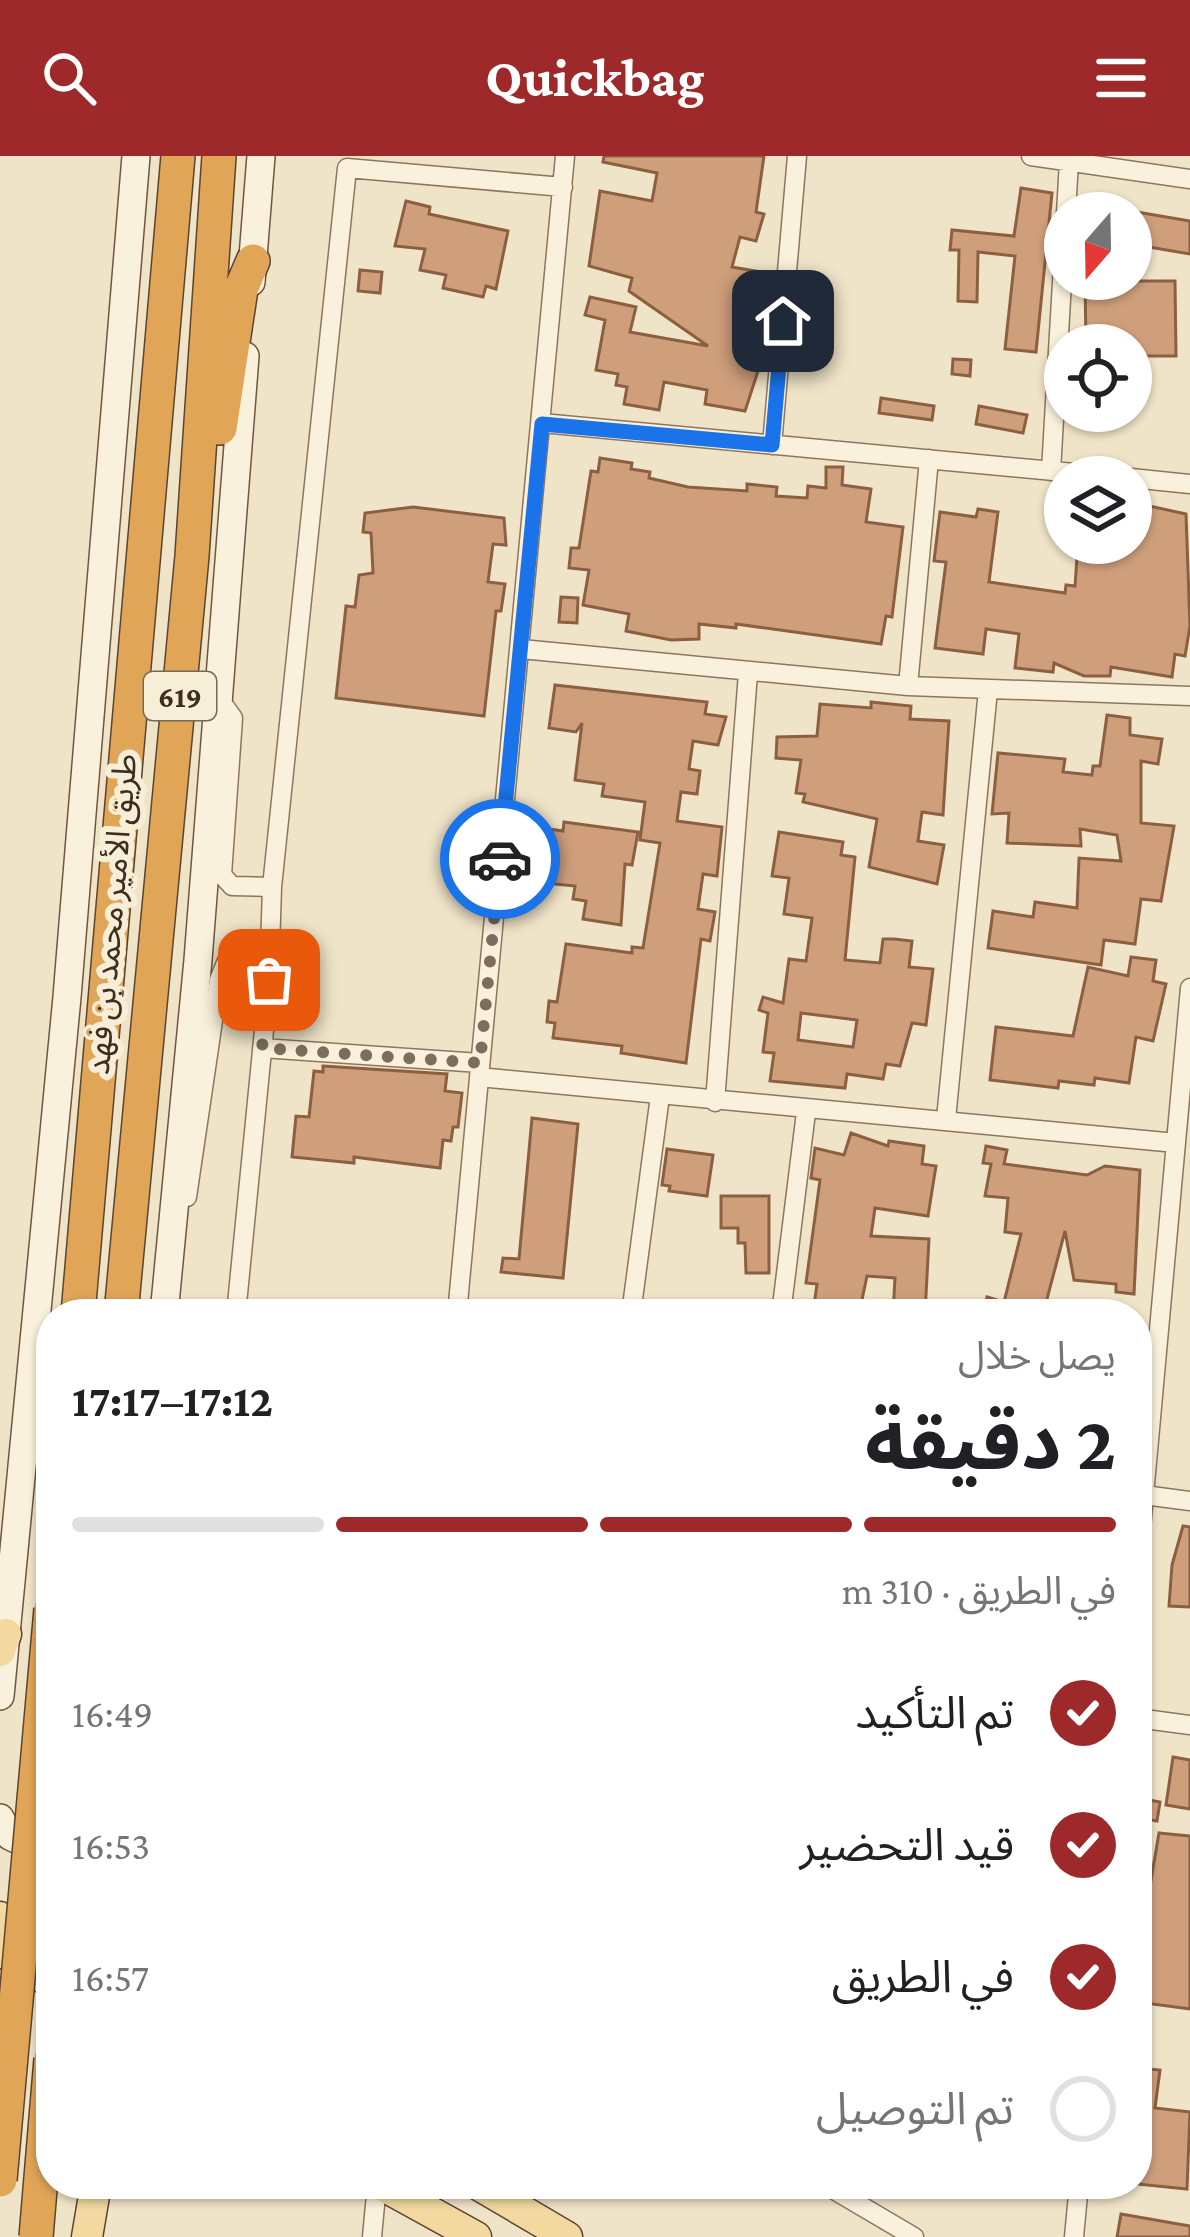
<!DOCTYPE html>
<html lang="ar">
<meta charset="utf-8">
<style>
body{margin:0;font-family:"Crimson Pro","Noto Sans Arabic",serif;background:#f2f2f2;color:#202124;direction:rtl;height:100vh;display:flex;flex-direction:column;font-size:45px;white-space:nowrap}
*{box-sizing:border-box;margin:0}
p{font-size:39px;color:#757577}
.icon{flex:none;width:66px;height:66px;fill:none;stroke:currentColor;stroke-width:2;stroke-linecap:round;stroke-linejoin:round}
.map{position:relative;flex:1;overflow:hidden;direction:ltr}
.sheet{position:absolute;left:36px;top:1143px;width:1116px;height:900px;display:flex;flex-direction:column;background:#fff;border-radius:48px;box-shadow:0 3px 9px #0004;direction:rtl}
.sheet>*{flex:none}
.needle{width:78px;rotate:200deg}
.fabs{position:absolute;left:1044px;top:36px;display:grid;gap:24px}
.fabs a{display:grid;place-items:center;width:108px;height:108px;border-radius:50%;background:#fff;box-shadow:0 3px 9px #0004;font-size:60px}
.pin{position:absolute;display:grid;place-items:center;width:102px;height:102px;color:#fff;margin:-51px;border-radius:24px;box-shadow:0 6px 18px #0006}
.courier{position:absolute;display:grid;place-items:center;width:120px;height:120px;margin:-60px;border:9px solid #1a73e8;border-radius:50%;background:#fff;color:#222;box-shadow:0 3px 15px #0007}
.overview em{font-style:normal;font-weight:700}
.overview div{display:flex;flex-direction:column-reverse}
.overview{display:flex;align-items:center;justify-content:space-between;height:204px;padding:0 36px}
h1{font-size:78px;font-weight:700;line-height:90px}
.bar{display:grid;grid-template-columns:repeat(4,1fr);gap:18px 12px;align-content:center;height:144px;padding:0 36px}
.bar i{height:15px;border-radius:9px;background:#e0e0e0}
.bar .current{background:#9e292a}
.bar p{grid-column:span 4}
ol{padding:0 36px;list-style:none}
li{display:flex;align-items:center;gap:36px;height:132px}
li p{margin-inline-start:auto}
li .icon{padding:12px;border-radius:50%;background:#9e292a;color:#fff;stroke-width:4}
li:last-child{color:#757577}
li i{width:66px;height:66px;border:6px solid #e0e0e0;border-radius:50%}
header{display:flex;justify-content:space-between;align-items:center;height:156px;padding:0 36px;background:#9e292a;color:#fff;font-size:54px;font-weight:700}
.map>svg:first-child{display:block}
.building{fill:#cf9f7c;stroke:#8d5f41;stroke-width:3;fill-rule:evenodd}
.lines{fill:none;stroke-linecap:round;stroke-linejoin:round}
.street-casing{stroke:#8d765c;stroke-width:21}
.secondary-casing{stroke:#6f573f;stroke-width:30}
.primary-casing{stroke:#5b4430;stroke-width:33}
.highway-casing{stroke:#5b4430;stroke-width:36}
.street{stroke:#faf1dc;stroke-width:18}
.secondary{stroke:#faf1dc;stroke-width:27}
.primary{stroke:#f3d99f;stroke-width:30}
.highway{stroke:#e0a557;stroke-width:33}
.highway-bridge-casing{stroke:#5b4430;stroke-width:36;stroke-linecap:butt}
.highway-bridge{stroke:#e0a557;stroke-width:33}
.done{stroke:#7c6e5b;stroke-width:12;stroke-dasharray:0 21.6}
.route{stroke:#1a73e8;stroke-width:15}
.labels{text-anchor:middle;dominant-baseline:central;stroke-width:12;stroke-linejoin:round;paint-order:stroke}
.shield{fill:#f7eed8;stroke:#756857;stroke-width:3}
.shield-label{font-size:30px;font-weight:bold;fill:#3d2e20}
.street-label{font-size:33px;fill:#3d2e20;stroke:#f7eed8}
</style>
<header><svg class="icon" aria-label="menu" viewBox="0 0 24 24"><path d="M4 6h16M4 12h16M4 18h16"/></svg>Quickbag<svg class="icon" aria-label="search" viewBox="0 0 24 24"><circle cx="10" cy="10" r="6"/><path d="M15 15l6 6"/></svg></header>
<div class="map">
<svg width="1190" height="2081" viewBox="0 0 1190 2081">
<rect width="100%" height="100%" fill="#f0e4c8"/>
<path class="building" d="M604 0H764L756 56 764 58 756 85 740 81 732 111 772 118 761 170 752 169 746 207 760 209 745 255 705 248 707 234 664 226 659 254 624 248 627 231 616 229 618 218 596 214 605 164 585 159 590 141 636 151 630 176 708 190 629 135 632 122 589 110 600 35 652 45 657 17 603 6Z
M1021 32 1052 37 1036 196 1005 193 1015 100 978 96 977 146 958 145 959 94H950L952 74 1014 80Z
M406 45 430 51 429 58 508 75 496 133 486 130 483 141 443 132 446 119 420 114 425 93 395 90Z
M1131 55 1190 65V98L1131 88Z
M360 114 382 116 380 137 358 135Z
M1085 125H1175L1176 200H1131V189H1086Z
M953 203 971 204 970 220 952 218Z
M881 242 934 250 932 264 879 257Z
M979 250 1027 259 1023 277 976 268Z
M600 302 632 307 631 313 650 316 649 322 688 331 747 335V328L777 331 776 340 807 342 808 330 826 332V311H843L842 329 871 333 866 366 903 371 892 461 886 460 881 488 736 468V472L699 468V483L671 484 626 475 629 458 583 449 589 414 569 412 571 392H579L591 315 598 316Z
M1131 346 1186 358 1190 470 1185 500 1175 498 1172 521 1111 511 1110 520H1084L1054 507 1053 516 1015 512 1019 478 986 473 983 498 935 492 946 406 934 405 940 356 976 361 978 353 998 356 989 426 1065 437 1066 429 1075 430 1078 387H1131Z
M413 351 504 362 506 389 493 388 488 426 505 428 501 455H496L484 560 336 542 346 450 355 451 359 419 373 417 371 377 363 376 365 357Z
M561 441 578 442 577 467 559 466Z
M555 529 707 546 705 558 726 561 718 589 693 585 689 613 700 615 697 638 681 636 677 665 722 671 717 720 703 718 698 753 715 756 710 785 701 783 686 907 621 897 622 890 553 882 555 867 547 866 549 845 557 846 566 788 632 797V791L643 792 660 687 640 684 645 646 602 640 604 628 575 624 582 567 576 576 549 572Z
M871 546 911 550 910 563 949 565 943 659 922 656 918 685 944 689 937 728 869 711 877 663 803 646 805 638 796 637 801 604 776 602 777 581 817 580 820 548 871 552Z
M1107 559 1130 562V579L1162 583 1158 608 1141 605V667L1174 670 1161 745 1141 743 1135 788 1104 784 1101 809 988 792 993 755 1033 761 1035 746 1077 752 1079 702 1121 705 1117 679 1080 673 1081 690 1007 687 1009 657 992 658 998 597 1065 603 1063 616 1092 619 1093 610H1100Z
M564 666 638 676 632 709 625 708 621 769 583 763 586 745 573 743 575 730 535 726 542 672 563 675Z
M779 676 843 686 841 699 855 701 845 804 880 807 883 783H894L912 785 909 811 933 813 926 869 912 867 900 910 886 908 883 923 847 918 845 932 770 925 774 897 763 896 768 857 759 854 763 841 783 847 789 803 806 805 812 762 784 758 789 722 772 720ZM801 857 857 864 853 891 798 884Z
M1131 801 1156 804 1153 825 1166 828 1153 885 1136 881 1129 927 1095 922 1094 929 1059 925 1058 932 990 924 996 871 1073 880 1088 811 1128 820Z
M323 910 447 918 445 935 462 937 458 971H453L451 985 443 984 440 1012 354 1001V1007L292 1001 296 960 309 961 314 915 323 916Z
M532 962 578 968 563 1122 501 1116 503 1102 519 1103Z
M851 977 888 990 889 985 924 990 922 1008 936 1010 928 1060 875 1052 871 1080 929 1083 925 1158H893L895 1122 867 1120 859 1158 813 1156 817 1128 806 1127 820 1024 811 1022 815 992 844 999Z
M986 990 1007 994 1004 1008 1087 1019 1105 1010 1140 1014 1134 1138 1116 1136V1128L1074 1124 1065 1075 1043 1158H983L987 1141 1004 1146 1021 1078 1005 1076 1008 1042 985 1040 991 1008 983 1007Z
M667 993 713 999 707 1040 669 1035 670 1030 662 1029Z
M721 1040H769V1117H746L745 1087H738V1072H721Z
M1183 1370 1190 1371V1451L1169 1450 1172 1409Z
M1173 1601 1190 1604V1653L1166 1649Z
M1143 1643 1160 1646 1157 1665 1140 1662Z
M1159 1677 1190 1680V1853L1145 1847 1150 1809 1137 1806Z
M1137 1912 1160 1914 1155 1952 1190 1956 1187 2033 1137 2028Z
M1121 2058 1190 2070V2081H1117Z"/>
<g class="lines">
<g class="street-casing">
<path id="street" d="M1031 0 1190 23
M1066 57 1069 5
M542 267 1117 321
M772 289 797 0
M1051 315 1065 75
M1131 322 1190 328
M521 493 908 530 1190 540
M908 530 929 303
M218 541 233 562 222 719 232 730 272 731
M262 892 480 907
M479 921 1176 987
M715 946 748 517
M946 963 988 534
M187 1041 219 824 226 807 269 824
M457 1153 530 1158
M236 1158 269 824 272 731 347 12 563 31
M457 1158 565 0
M631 1158 660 940
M781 1158 806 956
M1144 1339 1190 1345
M1137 1416 1190 832
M1137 1562 1190 1569
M824 2028 914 2081
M372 2081 377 2028
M1074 2081 1079 2028"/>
</g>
<g class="secondary-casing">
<path id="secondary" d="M251 126 261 0
M164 1158 198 804 245 200
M0 1540 67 841 136 0
M0 1662 10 1680 51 1700"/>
</g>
<g class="primary-casing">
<path id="primary" d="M0 1495 6 1478
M0 1761 51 1792
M0 1794 51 1827
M380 2028 476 2081
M477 2028 567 2081
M87 2081 96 2028"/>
</g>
<g class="highway-casing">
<path id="highway" d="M220 272 241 133 253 105
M78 1158 178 0
M121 1158 192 400 219 0"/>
</g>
<use href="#street" class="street"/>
<use href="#secondary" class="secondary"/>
<use href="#primary" class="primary"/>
<use href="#highway" class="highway"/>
<g class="highway-bridge-casing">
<path id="highway-bridge" d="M0 2024 51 1453
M36 2081 51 1903"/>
</g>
<use href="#highway-bridge" class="highway-bridge"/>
</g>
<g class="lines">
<path class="done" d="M269 824 262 892 480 907 500 703"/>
<path class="route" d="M500 703 542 268 772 289 783 165"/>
</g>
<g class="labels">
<rect class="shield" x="144" y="516" width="72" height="48" rx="9"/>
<g class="shield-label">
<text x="180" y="540">619</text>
</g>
<g class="street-label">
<text transform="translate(111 758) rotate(-85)">طريق الأمير محمد بن فهد</text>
</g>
</g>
</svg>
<div class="fabs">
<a><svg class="needle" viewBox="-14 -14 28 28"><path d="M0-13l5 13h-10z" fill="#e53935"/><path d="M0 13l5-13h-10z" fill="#757577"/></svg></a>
<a><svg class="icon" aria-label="locate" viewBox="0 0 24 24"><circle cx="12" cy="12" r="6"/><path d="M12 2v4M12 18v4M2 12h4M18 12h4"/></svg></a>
<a><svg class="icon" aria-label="layers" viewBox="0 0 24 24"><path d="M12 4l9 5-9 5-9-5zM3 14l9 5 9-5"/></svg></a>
</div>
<div class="pin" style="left:269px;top:824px;background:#ea580c"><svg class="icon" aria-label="bag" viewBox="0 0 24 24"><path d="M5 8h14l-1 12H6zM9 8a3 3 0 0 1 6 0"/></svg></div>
<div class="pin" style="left:783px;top:165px;background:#1f2937"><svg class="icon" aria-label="home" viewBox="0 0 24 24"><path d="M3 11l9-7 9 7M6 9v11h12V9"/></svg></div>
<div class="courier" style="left:500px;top:703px"><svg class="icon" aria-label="car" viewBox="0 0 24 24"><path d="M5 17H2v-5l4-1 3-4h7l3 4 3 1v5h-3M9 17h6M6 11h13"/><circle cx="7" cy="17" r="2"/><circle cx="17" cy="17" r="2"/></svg></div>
<section class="sheet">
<div class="overview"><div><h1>2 دقيقة</h1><p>يصل خلال</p></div><em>17:12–17:17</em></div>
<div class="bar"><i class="current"></i><i class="current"></i><i class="current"></i><i></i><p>في الطريق · 310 m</p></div>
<ol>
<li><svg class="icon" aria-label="check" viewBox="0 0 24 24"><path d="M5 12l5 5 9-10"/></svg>تم التأكيد<p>16:49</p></li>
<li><svg class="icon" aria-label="check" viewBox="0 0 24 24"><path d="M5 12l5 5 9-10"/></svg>قيد التحضير<p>16:53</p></li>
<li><svg class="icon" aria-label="check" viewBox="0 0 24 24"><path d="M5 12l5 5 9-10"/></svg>في الطريق<p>16:57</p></li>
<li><i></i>تم التوصيل</li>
</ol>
</section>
</div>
